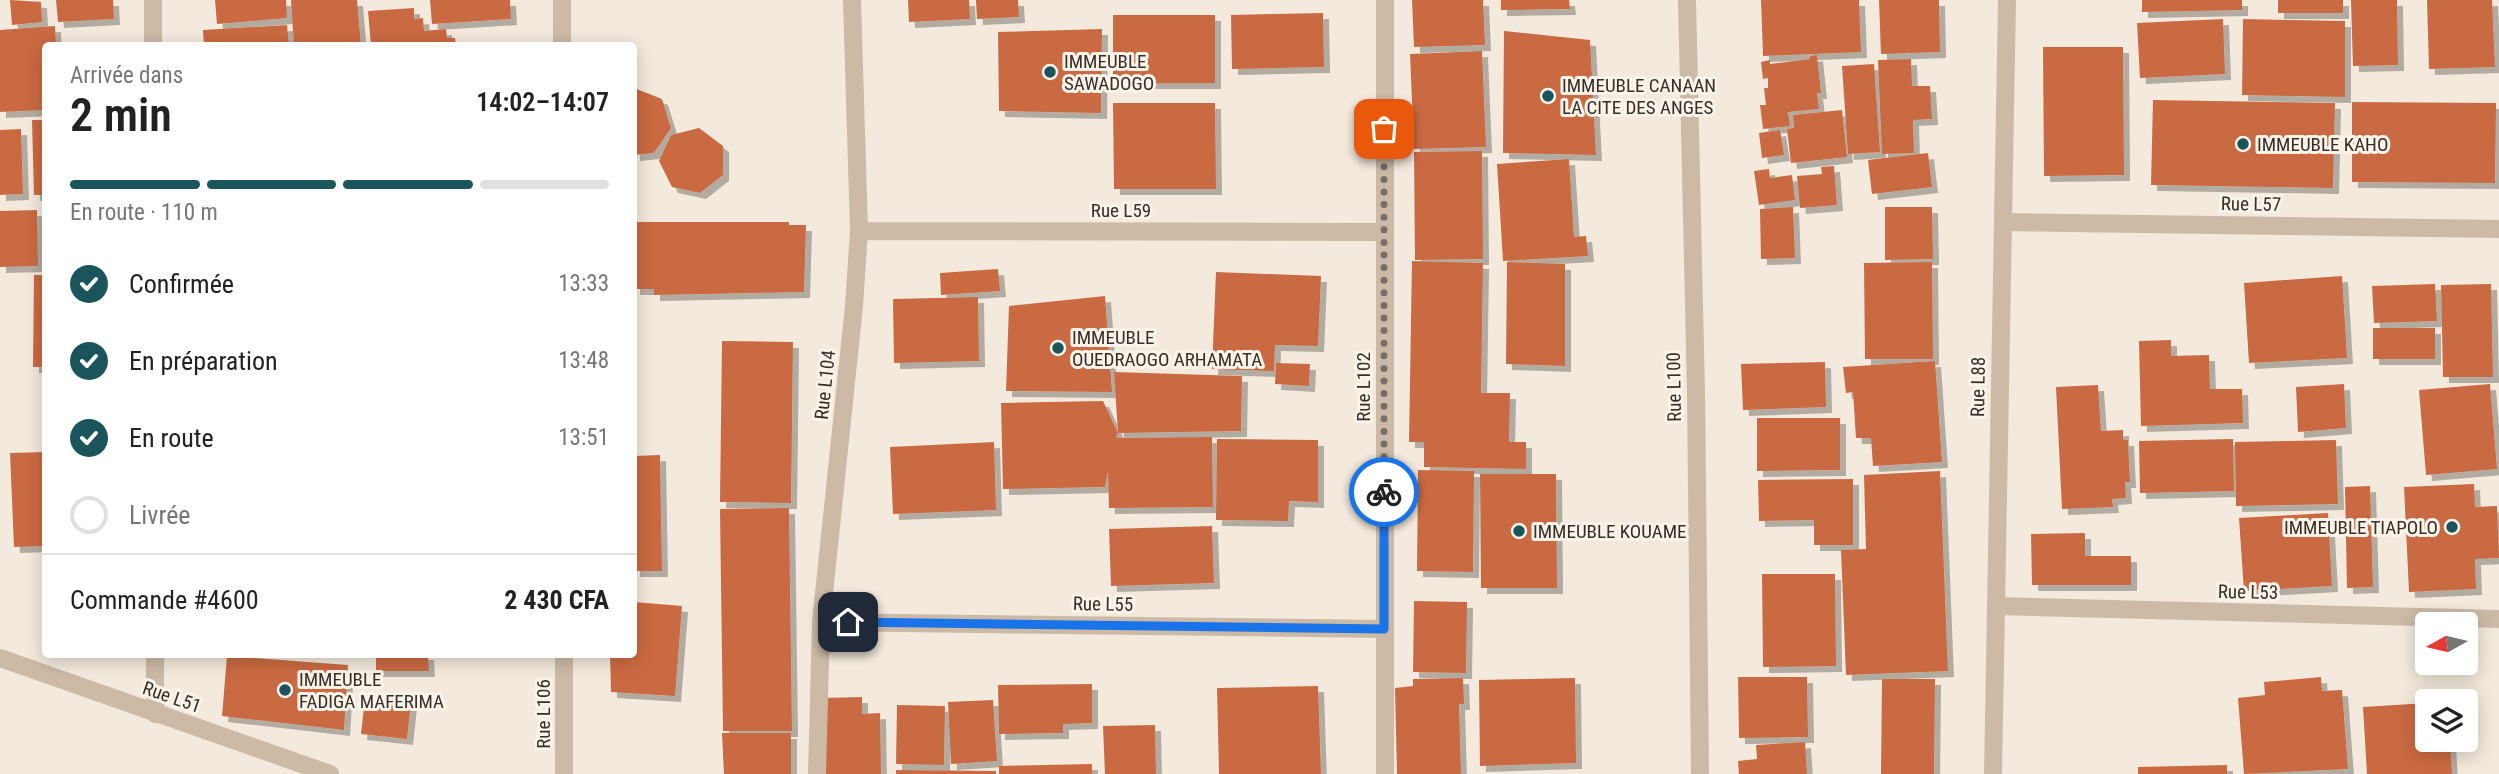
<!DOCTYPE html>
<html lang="fr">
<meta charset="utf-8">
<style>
body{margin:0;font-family:"Roboto Condensed",sans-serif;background:#f2f2f2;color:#222;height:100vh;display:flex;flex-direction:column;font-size:26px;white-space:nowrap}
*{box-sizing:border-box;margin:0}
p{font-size:23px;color:#767676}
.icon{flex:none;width:38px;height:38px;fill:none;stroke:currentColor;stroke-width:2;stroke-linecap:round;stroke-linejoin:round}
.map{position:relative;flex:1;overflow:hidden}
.panel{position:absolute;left:42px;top:42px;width:595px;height:616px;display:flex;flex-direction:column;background:#fff;border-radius:7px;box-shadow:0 4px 18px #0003}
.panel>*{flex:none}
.needle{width:46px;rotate:262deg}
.tools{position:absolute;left:2415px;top:612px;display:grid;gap:14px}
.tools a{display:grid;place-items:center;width:63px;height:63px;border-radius:7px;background:#fff;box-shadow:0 4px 18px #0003;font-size:35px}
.pin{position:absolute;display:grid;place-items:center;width:60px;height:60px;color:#fff;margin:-30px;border-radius:14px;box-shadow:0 4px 10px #0006}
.courier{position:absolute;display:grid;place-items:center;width:70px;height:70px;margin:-35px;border:5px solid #1a73e8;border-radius:50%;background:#fff;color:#222;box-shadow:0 2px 9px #0007}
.overview em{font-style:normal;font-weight:600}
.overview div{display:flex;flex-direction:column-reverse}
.overview{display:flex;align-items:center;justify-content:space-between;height:119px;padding:0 28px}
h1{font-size:46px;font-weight:600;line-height:52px}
.bar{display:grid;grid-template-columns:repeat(4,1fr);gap:10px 7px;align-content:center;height:84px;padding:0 28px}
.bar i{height:9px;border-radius:5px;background:#e0e0e0}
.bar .active{background:#1c545b}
.bar p{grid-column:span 4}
.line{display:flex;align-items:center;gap:18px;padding:0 28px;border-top:2px solid #e0e0e0}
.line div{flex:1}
ol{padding:0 28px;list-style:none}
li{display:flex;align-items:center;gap:21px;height:77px}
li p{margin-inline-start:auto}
li .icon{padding:7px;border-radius:50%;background:#1c545b;color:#fff;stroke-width:4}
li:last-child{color:#767676}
li i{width:38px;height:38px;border:4px solid #e0e0e0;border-radius:50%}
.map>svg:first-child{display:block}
.building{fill:#ca6b43;filter:url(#shadow)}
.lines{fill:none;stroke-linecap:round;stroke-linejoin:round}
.minor{stroke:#ccbaa7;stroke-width:18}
.done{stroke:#796f67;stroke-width:7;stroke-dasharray:0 12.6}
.route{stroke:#1a73e8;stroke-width:9}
.poi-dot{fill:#1c545b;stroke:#faf3e9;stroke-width:2.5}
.labels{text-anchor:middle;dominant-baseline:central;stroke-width:6;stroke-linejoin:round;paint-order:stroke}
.poi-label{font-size:19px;fill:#382e28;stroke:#faf3e9;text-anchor:start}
.street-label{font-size:19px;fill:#382e28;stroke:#faf3e9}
</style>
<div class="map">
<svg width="2499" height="774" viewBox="0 0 2499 774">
<defs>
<filter id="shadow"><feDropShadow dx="6" dy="6" stdDeviation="0" flood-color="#0004"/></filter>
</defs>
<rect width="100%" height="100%" fill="#f3e9dc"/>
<path class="building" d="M10 0 41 2 42 22 12 25Z
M56 0H113L114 19 58 22Z
M215 0H286L287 18 217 24Z
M291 0H357L361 46H294Z
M430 0H510L511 19 432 24Z
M908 0H969L970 19 909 22Z
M976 0H1018L1019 17 977 19Z
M1412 0H1483L1485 45 1414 47Z
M1501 0H1569L1570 9 1501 10Z
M1761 0H1859L1861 52 1763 56Z
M1879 0H1939L1940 52 1881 54Z
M2142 0H2242V10L2142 12Z
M2278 0H2343V13H2278Z
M2351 0H2397L2398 65 2353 66Z
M2427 0H2492L2495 67 2429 69Z
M414 8V19L423 18 424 31 446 29 447 38H455L456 46H371L368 11Z
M1323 13 1324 67 1232 69 1231 15Z
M1113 15H1215V83H1113Z
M2223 19 2225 74 2140 78 2137 23Z
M2243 19 2345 21V97L2242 95Z
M287 25 289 46H204L203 30Z
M55 26 56 46H46V110L0 112V30Z
M1102 29 1101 113 999 111 998 32Z
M1504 31 1590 40 1596 155 1503 153Z
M2043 47H2123L2124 175 2044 176Z
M1482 51 1486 147 1414 149 1410 54Z
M1817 55 1821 93H1817L1819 109 1788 112 1790 126 1763 129 1760 105H1766L1764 88H1768V78L1763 79 1761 62 1770 60V64L1810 59V56Z
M1911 59 1912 86H1930L1932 119 1913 120 1914 153 1882 154 1878 60Z
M1874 64 1880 152 1848 154 1842 66Z
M634 88 662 99 671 128 654 153 634 155Z
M2153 100 2335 103 2333 188 2151 185Z
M2352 102 2496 103 2495 183 2352 182Z
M1113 103H1215L1216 189H1114Z
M1842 110 1847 157 1791 163 1787 129 1794 128 1793 115Z
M32 120H46V195H34Z
M699 128 723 146V175L700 193 672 187 659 161 671 135Z
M21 129 23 194 0 195V130Z
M1780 130 1784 155 1762 158 1759 133Z
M1482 151 1483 259 1415 260 1414 152Z
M1928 153 1932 187 1872 194 1868 160Z
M1569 159 1574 237 1586 236 1588 256 1503 261 1497 164Z
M1834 166 1837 205 1800 208 1797 176 1822 174 1821 167Z
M1769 169 1770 178 1792 175 1795 200 1759 205 1754 171Z
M1793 207 1795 258 1761 259 1760 209Z
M1885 207H1932L1933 259 1885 260Z
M37 210 38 266 0 267V211Z
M634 222H789V225H806L804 292 654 295V289H634Z
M1412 261 1483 263 1481 393H1510L1509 442H1526V469L1424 467V442H1409Z
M1507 262 1565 264V366L1506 364Z
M1932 262 1933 359H1865L1864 263Z
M998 269 1000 291 941 295 940 273Z
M1216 272 1321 276 1318 346 1275 345 1274 371 1212 369Z
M34 275H46V367H33Z
M2342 276 2347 358 2249 363 2244 283Z
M2435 284 2437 321 2374 323 2372 286Z
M2491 284 2493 377H2443L2441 285Z
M1105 296 1112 392 1006 391 1009 306Z
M978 297 979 361 894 363 893 299Z
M2373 328H2435V359H2373Z
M2171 340V356L2209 355 2210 389H2242L2243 423 2141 426 2139 341Z
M722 341 793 342 791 503 720 502Z
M1935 361 1942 462 1873 466 1871 438H1856L1853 392 1846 393 1843 367Z
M1825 362 1826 407 1743 410 1741 364Z
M1276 363 1310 364 1309 386 1275 384Z
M1114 372 1242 376 1241 431 1118 433 1116 438 1212 437 1213 507 1109 508 1108 471 1105 487 1003 489 1001 403 1103 401 1118 433Z
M2344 384 2346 428 2298 432 2296 387Z
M2490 384 2497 469 2426 475 2419 390Z
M2098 385 2101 431 2123 430V440H2128L2130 482H2125L2126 498 2112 499 2113 507 2062 509 2056 387Z
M1757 418H1840V470L1757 471Z
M1217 439 1318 440V502L1289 501 1288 521 1216 520Z
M2233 439 2234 491 2140 493 2139 441Z
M2336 440 2338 504 2236 506 2235 442Z
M994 442 996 510 893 514 890 447Z
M46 452V546L14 547 10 453Z
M660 455 662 571H634V456Z
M1418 470 1474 471 1473 572 1417 571Z
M1940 471 1948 671 1846 675 1841 550 1866 549 1864 475Z
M1480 474H1556L1557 588H1481Z
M1853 479V545H1814V520L1759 521 1758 480Z
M2474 484 2475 507 2497 506 2499 558 2475 559 2476 589 2409 592 2404 487Z
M2370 486 2373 587 2347 588 2345 487Z
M789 508 792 731H723L720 509Z
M2328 513 2332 586 2244 591 2239 518Z
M1212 526 1214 583 1111 586 1109 529Z
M2085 533V556H2131V585H2032L2031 534Z
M1762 574H1835L1836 666 1763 667Z
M1414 601 1467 602 1466 673 1413 672Z
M634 602 682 606 675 696 611 692 610 654H634Z
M376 654H428L429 671H376Z
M227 656 348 665 344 730 222 716Z
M1738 677H1807L1808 737 1739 738Z
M2321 677 2322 691 2342 690 2348 769 2244 774 2238 698 2265 695 2264 682Z
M1463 678 1464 704H1459L1461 774H1397L1395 688 1413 686V679Z
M1575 678 1576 763 1480 766 1479 680Z
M1882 679H1935L1934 774H1881Z
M1092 684V723L1063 724V733L999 734 998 685Z
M1318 686 1321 774H1219L1217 688Z
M365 697 411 702 407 739 361 734Z
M862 697V714L880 713 881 774H825L822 698Z
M993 700 997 761 951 764 948 702Z
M2427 703V740H2450L2452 774H2367L2363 707Z
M897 705 945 706 944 765 896 764Z
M1155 725 1156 774H1105L1103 726Z
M722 733H791V774H724Z
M1805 742 1807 774H1739L1738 761 1757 759 1756 745Z
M1092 764V774H999V766Z
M2227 765V774H2138V767Z
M896 770 996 771V774H896Z"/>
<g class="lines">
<path class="minor" d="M153 0V46
M562 0V46
M1385 0V774
M1687 0 1696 392 1700 774
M2003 222 2499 229
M859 231 1383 232
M1997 606 2499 619
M821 622 1384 629
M155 654V714
M564 654V774
M0 658 330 774
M817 774 821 622 854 306 859 231 852 0
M1993 774 2007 0"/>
</g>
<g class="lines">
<path class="done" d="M1384 129V492"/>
<path class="route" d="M848 622 1384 629V492"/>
</g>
<g class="poi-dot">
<circle cx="1050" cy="72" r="7"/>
<circle cx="1548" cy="96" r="7"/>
<circle cx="2243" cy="144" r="7"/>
<circle cx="1058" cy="348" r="7"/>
<circle cx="2452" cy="527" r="7"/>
<circle cx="1519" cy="531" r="7"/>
<circle cx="285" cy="690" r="7"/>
</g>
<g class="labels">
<g class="poi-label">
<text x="1064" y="61">IMMEUBLE<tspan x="1064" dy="22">SAWADOGO</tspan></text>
<text x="1562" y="85">IMMEUBLE CANAAN<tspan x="1562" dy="22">LA CITE DES ANGES</tspan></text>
<text x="2257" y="144">IMMEUBLE KAHO</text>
<text x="1072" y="337">IMMEUBLE<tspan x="1072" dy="22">OUEDRAOGO ARHAMATA</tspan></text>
<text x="2438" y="527" text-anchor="end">IMMEUBLE TIAPOLO</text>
<text x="1533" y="531">IMMEUBLE KOUAME</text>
<text x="299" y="679">IMMEUBLE<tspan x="299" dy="22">FADIGA MAFERIMA</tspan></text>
</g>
<g class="street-label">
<text transform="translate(2251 204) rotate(1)">Rue L57</text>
<text x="1121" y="210">Rue L59</text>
<text transform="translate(825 385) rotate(-84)">Rue L104</text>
<text transform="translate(1363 387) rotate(-90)">Rue L102</text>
<text transform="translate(1674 387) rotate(-91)">Rue L100</text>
<text transform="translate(1978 387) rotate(-89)">Rue L88</text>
<text transform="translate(2248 592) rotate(1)">Rue L53</text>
<text transform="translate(1103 604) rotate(1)">Rue L55</text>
<text transform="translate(172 697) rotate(19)">Rue L51</text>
<text transform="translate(543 714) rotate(-90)">Rue L106</text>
</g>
</g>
</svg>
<div class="tools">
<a><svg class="needle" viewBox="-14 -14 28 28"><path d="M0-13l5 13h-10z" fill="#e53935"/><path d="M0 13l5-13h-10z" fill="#767676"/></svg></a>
<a><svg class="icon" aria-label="layers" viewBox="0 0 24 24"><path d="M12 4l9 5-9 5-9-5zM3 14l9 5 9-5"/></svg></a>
</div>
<div class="pin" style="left:1384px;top:129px;background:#ea580c"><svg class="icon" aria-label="bag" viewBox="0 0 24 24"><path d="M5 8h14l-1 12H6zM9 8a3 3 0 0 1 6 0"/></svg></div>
<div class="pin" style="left:848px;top:622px;background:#1f2937"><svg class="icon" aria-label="home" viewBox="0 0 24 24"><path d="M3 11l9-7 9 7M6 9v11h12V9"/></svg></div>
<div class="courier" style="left:1384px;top:492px"><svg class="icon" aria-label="bike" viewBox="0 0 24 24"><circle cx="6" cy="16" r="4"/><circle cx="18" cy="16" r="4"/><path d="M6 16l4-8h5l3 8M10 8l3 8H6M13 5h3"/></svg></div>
<section class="panel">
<div class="overview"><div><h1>2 min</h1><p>Arrivée dans</p></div><em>14:02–14:07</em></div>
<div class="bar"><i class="active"></i><i class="active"></i><i class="active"></i><i></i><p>En route · 110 m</p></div>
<ol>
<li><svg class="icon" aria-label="check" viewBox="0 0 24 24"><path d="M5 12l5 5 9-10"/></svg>Confirmée<p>13:33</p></li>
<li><svg class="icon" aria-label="check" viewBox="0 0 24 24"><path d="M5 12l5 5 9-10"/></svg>En préparation<p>13:48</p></li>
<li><svg class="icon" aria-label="check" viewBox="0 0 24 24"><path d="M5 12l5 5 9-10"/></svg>En route<p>13:51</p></li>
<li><i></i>Livrée</li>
</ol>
<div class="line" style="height:91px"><div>Commande #4600</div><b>2 430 CFA</b></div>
</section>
</div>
